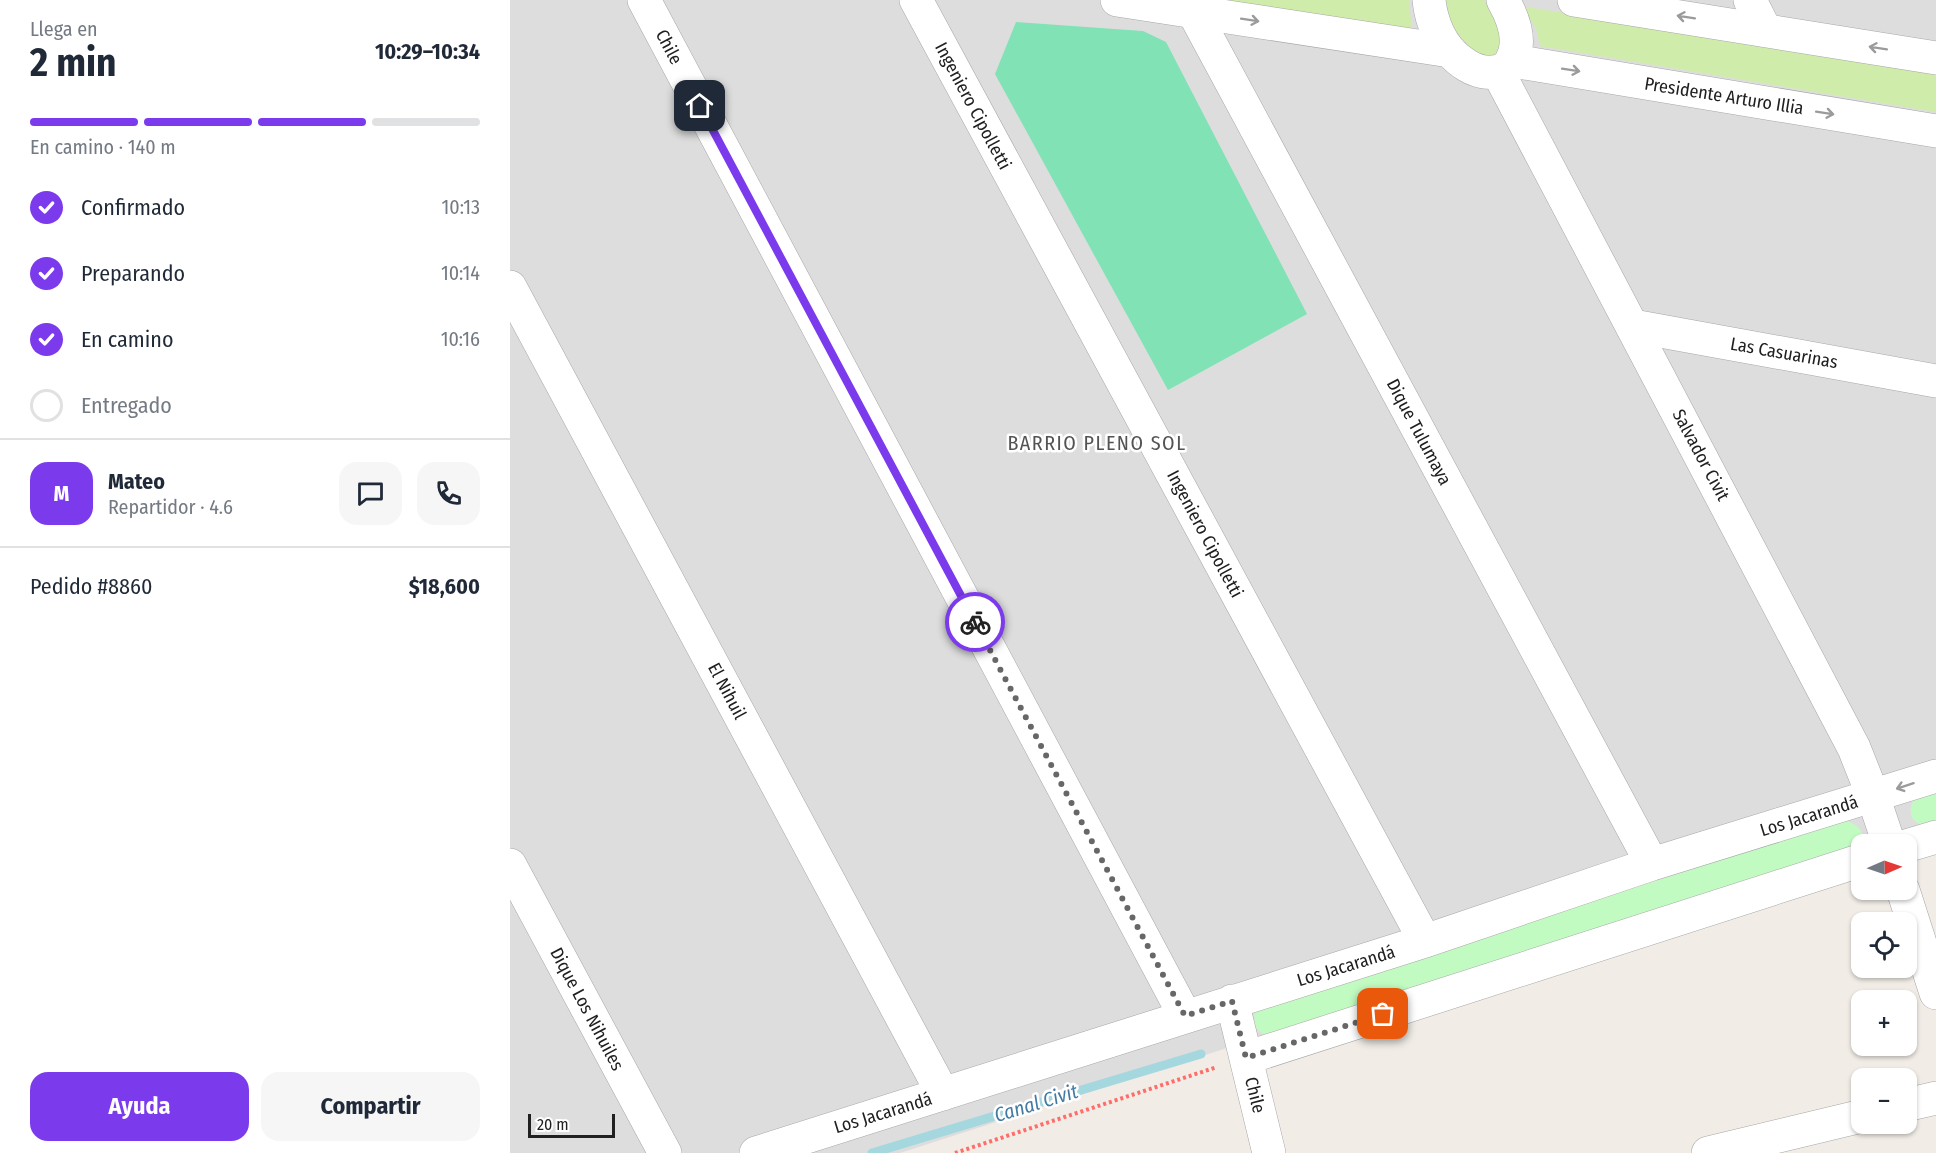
<!DOCTYPE html>
<html lang="es">
<meta charset="utf-8">
<style>
body{margin:0;font-family:"Fira Sans Condensed",sans-serif;background:#f6f6f7;color:#1f2937;height:100vh;display:flex;flex-direction:column;font-size:22px;white-space:nowrap}
*{box-sizing:border-box;margin:0}
p{font-size:20px;color:#747a83}
.icon{flex:none;width:33px;height:33px;fill:none;stroke:currentColor;stroke-width:2;stroke-linecap:round;stroke-linejoin:round}
.map{position:relative;flex:1;overflow:hidden}
.sheet{display:flex;flex-direction:column;background:#fff;width:510px}
.sheet>*{flex:none}
.needle{width:39px;rotate:88deg}
.controls{position:absolute;left:1341px;top:834px;display:grid;gap:12px}
.controls a{display:grid;place-items:center;width:66px;height:66px;border-radius:12px;background:#fff;box-shadow:0 2px 4px #0004;font-size:30px}
.scale{position:absolute;left:18px;bottom:15px;width:87px;box-sizing:border-box;padding-left:6px;border:3px solid #202020;border-top:0;font-size:16px;line-height:21px;white-space:nowrap;color:#202020;-webkit-text-stroke:4px #fff;paint-order:stroke}
.pin{position:absolute;display:grid;place-items:center;width:51px;height:51px;color:#fff;margin:-26px;border-radius:12px;box-shadow:0 3px 9px #0006}
.courier{position:absolute;display:grid;place-items:center;width:60px;height:60px;margin:-30px;border:4px solid #7c3aed;border-radius:50%;background:#fff;color:#222;box-shadow:0 2px 8px #0007}
.overview em{font-style:normal;font-weight:700}
.overview div{display:flex;flex-direction:column-reverse}
.overview{display:flex;align-items:center;justify-content:space-between;height:102px;padding:0 30px}
h1{font-size:39px;font-weight:700;line-height:45px}
.bar{display:grid;grid-template-columns:repeat(4,1fr);gap:9px 6px;align-content:center;height:72px;padding:0 30px}
.bar i{height:8px;border-radius:4px;background:#e0e1e3}
.bar .on{background:#7c3aed}
.bar p{grid-column:span 4}
.line{display:flex;align-items:center;gap:15px;padding:0 30px;border-top:2px solid #e0e1e3}
.line div{flex:1}
.round{display:grid;place-items:center;flex:none;width:63px;height:63px;border-radius:18px;background:#f6f6f7}
ol{padding:0 30px;list-style:none}
li{display:flex;align-items:center;gap:18px;height:66px}
li p{margin-inline-start:auto}
li .icon{padding:6px;border-radius:50%;background:#7c3aed;color:#fff;stroke-width:4}
li:last-child{color:#747a83}
li i{width:33px;height:33px;border:3px solid #e0e1e3;border-radius:50%}
.action{display:flex;gap:12px;margin-top:auto;padding:12px 30px}
.action a{flex:1;height:69px;border-radius:18px;background:#7c3aed;color:#fff;font-size:24px;font-weight:700;line-height:69px;text-align:center}
.action a+a{background:#f6f6f7;color:#1f2937}
main{display:flex;flex:1;min-height:0}
.map>svg:first-child{display:block}
.residential{fill:#dedddd}
.grass{fill:#d0ecaa}
.park{fill:#c2fbc2}
.pitch{fill:#81e2b5}
.lines{fill:none;stroke-linecap:round;stroke-linejoin:round}
.stream{stroke:#a5d7df;stroke-width:9}
.minor-casing{stroke:#a7a7a7;stroke-width:34}
.tertiary-casing{stroke:#a7a7a7;stroke-width:34}
.path{stroke:#fe6d69;stroke-width:4;stroke-dasharray:3 3;stroke-linecap:butt}
.minor{stroke:#fff;stroke-width:33}
.tertiary{stroke:#fff;stroke-width:33}
.oneway{stroke:#9b9b9b}
.done{stroke:#696765;stroke-width:6;stroke-dasharray:0 10.8}
.route{stroke:#7c3aed;stroke-width:8}
.labels{text-anchor:middle;dominant-baseline:central;stroke-width:5;stroke-linejoin:round;paint-order:stroke}
.street-label{font-size:18px;fill:#202020;stroke:#fff}
.neighbourhood-label{font-size:20px;letter-spacing:1.5px;fill:#535353;stroke:#fff}
.water-label{font-size:20px;font-style:italic;fill:#427aa3;stroke:#fff}
</style>
<main>
<section class="sheet">
<div class="overview"><div><h1>2 min</h1><p>Llega en</p></div><em>10:29–10:34</em></div>
<div class="bar"><i class="on"></i><i class="on"></i><i class="on"></i><i></i><p>En camino · 140 m</p></div>
<ol>
<li><svg class="icon" aria-label="check" viewBox="0 0 24 24"><path d="M5 12l5 5 9-10"/></svg>Confirmado<p>10:13</p></li>
<li><svg class="icon" aria-label="check" viewBox="0 0 24 24"><path d="M5 12l5 5 9-10"/></svg>Preparando<p>10:14</p></li>
<li><svg class="icon" aria-label="check" viewBox="0 0 24 24"><path d="M5 12l5 5 9-10"/></svg>En camino<p>10:16</p></li>
<li><i></i>Entregado</li>
</ol>
<div class="line" style="height:108px"><b class="round" style="background:#7c3aed;color:#fff">M</b><div><b>Mateo</b><p>Repartidor · 4.6</p></div><a class="round"><svg class="icon" aria-label="chat" viewBox="0 0 24 24"><path d="M4 5h16v11H9l-5 4z"/></svg></a><a class="round"><svg class="icon" aria-label="phone" viewBox="0 0 24 24"><path d="M5 4h4l2 5-3 2q2 4 5 5l2-3 5 2v4C11 20 4 13 5 4z"/></svg></a></div>
<div class="line" style="height:78px"><div>Pedido #8860</div><b>$18,600</b></div>
<div class="action"><a>Ayuda</a><a>Compartir</a></div>
</section>
<div class="map">
<svg width="1426" height="1153" viewBox="0 0 1426 1153">
<rect width="100%" height="100%" fill="#f1ece6"/>
<path class="residential" d="M0 0H1426V820L390 1153H0Z"/>
<path class="grass" d="M713 0H899L902 31Z
M936 0H974C985 15 1003 49 978 59L954 45 940 20Z
M1011 6 1426 73V112L1030 46 1026 28Z"/>
<path class="park" d="M1426 793V824C1409 828 1395 820 1403 801Z
M1337 821C1350 826 1356 833 1351 847L758 1037C745 1030 743 1025 745 1011L1324 823Z"/>
<path class="pitch" d="M506 22 633 31 656 42 797 314 658 390 485 74Z"/>
<g class="lines">
<path class="stream" d="M362 1153 691 1054"/>
<g class="minor-casing">
<path id="minor" d="M134 0 675 1016
M406 0 915 941
M677 0 1142 864
M1240 0 1255 30
M0 287 433 1094
M1123 326 1426 381
M1396 846 1426 837
M0 865 155 1153
M722 1001 759 1153
M736 1058 1352 860
M1396 1105 1426 1098
M246 1153 915 941 1142 864 1426 776
M1198 1153 1352 1116"/>
</g>
<g class="tertiary-casing">
<path id="tertiary" d="M607 0 940 51
M919 0C920 11 923 22 928 33 939 57 971 84 997 67 1014 47 1005 21 993 0
M1064 0 1426 58
M1003 61 1426 131
M988 72 1344 748 1363 796 1379 844
M1393 890 1426 993"/>
</g>
<path class="path" d="M445 1153 707 1067"/>
<use href="#minor" class="minor"/>
<use href="#tertiary" class="tertiary"/>
</g>
<defs><path id="oneway-shaft" d="M-6 0H5M1.5-3L5.5 0L1.5 3" fill="none" stroke-width="1.6" stroke-linecap="round" stroke-linejoin="round" transform="scale(1.5)"/></defs>
<g class="oneway">
<use href="#oneway-shaft" transform="translate(1176 17) rotate(-171)"/>
<use href="#oneway-shaft" transform="translate(740 20) rotate(9)"/>
<use href="#oneway-shaft" transform="translate(1368 48) rotate(-171)"/>
<use href="#oneway-shaft" transform="translate(1061 70) rotate(9)"/>
<use href="#oneway-shaft" transform="translate(1315 113) rotate(9)"/>
<use href="#oneway-shaft" transform="translate(1395 786) rotate(162)"/>
</g>
<g class="lines">
<path class="done" d="M465 622 675 1016 722 1001 736 1058 873 1014"/>
<path class="route" d="M190 106 465 622"/>
</g>
<g class="labels">
<g class="street-label">
<text transform="translate(159 47) rotate(62)">Chile</text>
<text transform="translate(1214 96) rotate(9)">Presidente Arturo Illia</text>
<text transform="translate(463 106) rotate(62)">Ingeniero Cipolletti</text>
<text transform="translate(1274 353) rotate(10)">Las Casuarinas</text>
<text transform="translate(909 432) rotate(62)">Dique Tulumaya</text>
<text transform="translate(1191 455) rotate(62)">Salvador Civit</text>
<text transform="translate(695 534) rotate(62)">Ingeniero Cipolletti</text>
<text transform="translate(217 691) rotate(62)">El Nihuil</text>
<text transform="translate(1299 816) rotate(-17)">Los Jacarandá</text>
<text transform="translate(836 966) rotate(-17)">Los Jacarandá</text>
<text transform="translate(77 1009) rotate(62)">Dique Los Nihuiles</text>
<text transform="translate(745 1095) rotate(76)">Chile</text>
<text transform="translate(373 1113) rotate(-17)">Los Jacarandá</text>
</g>
<g class="neighbourhood-label">
<text x="587" y="443">BARRIO PLENO SOL</text>
</g>
<g class="water-label">
<text transform="translate(526 1103) rotate(-17)">Canal Civit</text>
</g>
</g>
</svg>
<div class="controls">
<a><svg class="needle" viewBox="-14 -14 28 28"><path d="M0-13l5 13h-10z" fill="#e53935"/><path d="M0 13l5-13h-10z" fill="#747a83"/></svg></a>
<a><svg class="icon" aria-label="locate" viewBox="0 0 24 24"><circle cx="12" cy="12" r="6"/><path d="M12 2v4M12 18v4M2 12h4M18 12h4"/></svg></a>
<a>+</a>
<a>−</a>
</div>
<div class="scale">20 m</div>
<div class="pin" style="left:873px;top:1014px;background:#ea580c"><svg class="icon" aria-label="bag" viewBox="0 0 24 24"><path d="M5 8h14l-1 12H6zM9 8a3 3 0 0 1 6 0"/></svg></div>
<div class="pin" style="left:190px;top:106px;background:#1f2937"><svg class="icon" aria-label="home" viewBox="0 0 24 24"><path d="M3 11l9-7 9 7M6 9v11h12V9"/></svg></div>
<div class="courier" style="left:465px;top:622px"><svg class="icon" aria-label="bike" viewBox="0 0 24 24"><circle cx="6" cy="16" r="4"/><circle cx="18" cy="16" r="4"/><path d="M6 16l4-8h5l3 8M10 8l3 8H6M13 5h3"/></svg></div>
</div>
</main>
